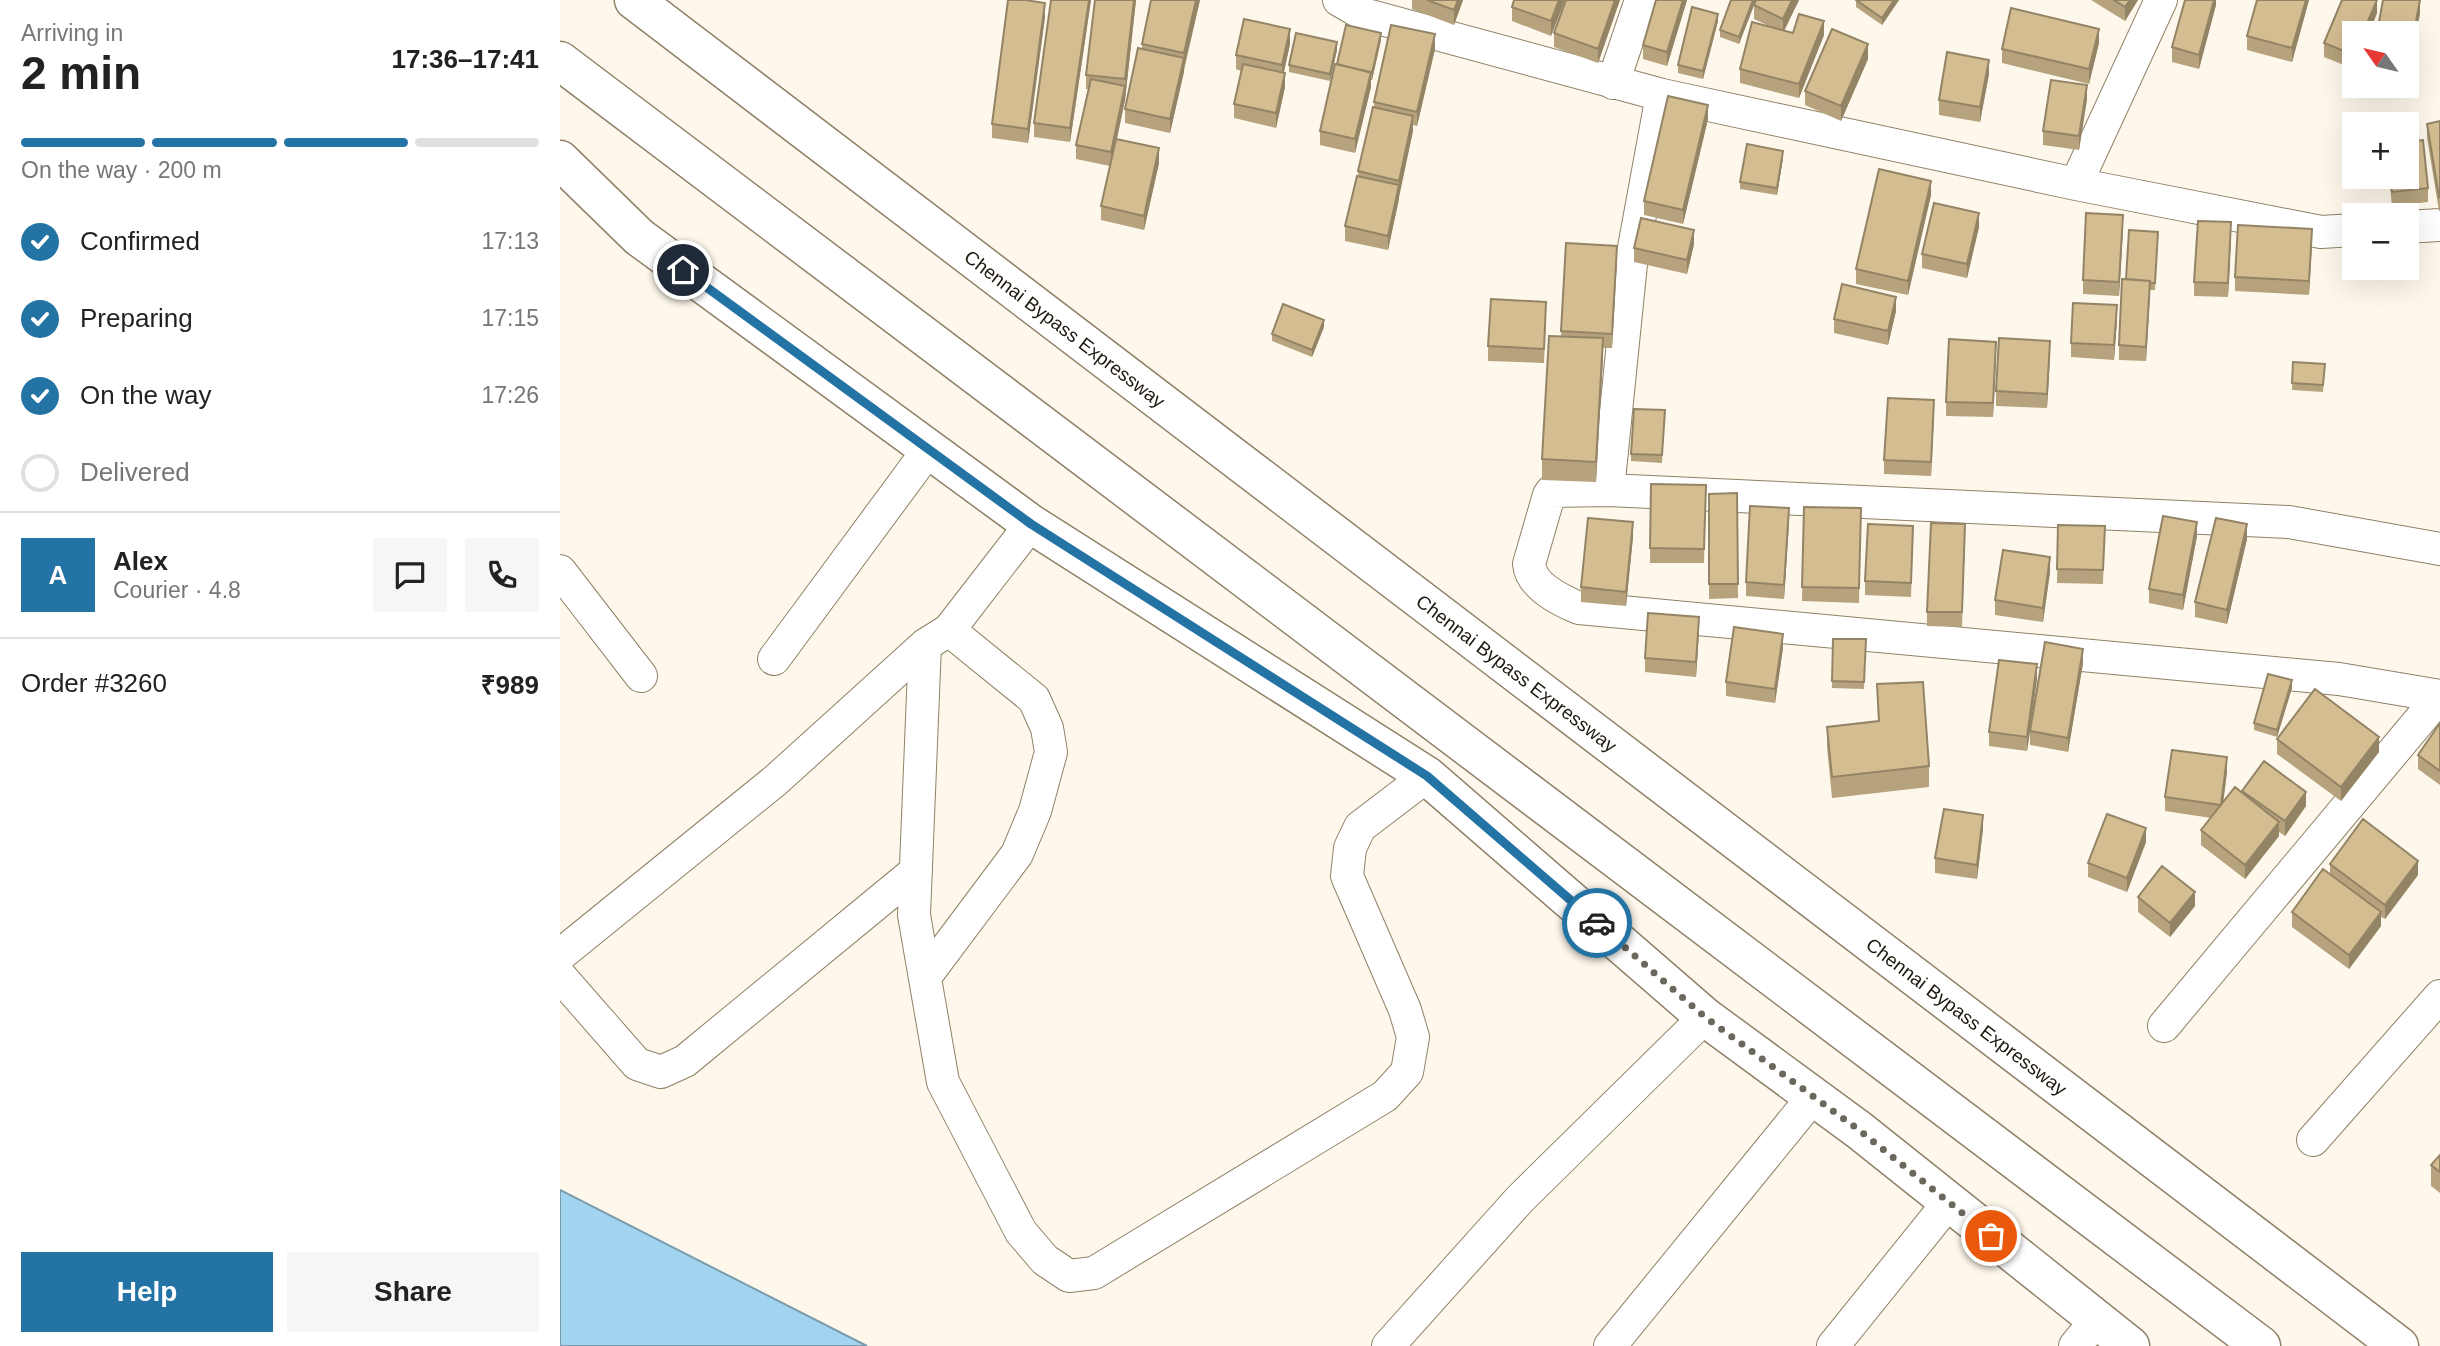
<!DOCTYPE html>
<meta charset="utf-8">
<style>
body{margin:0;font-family:Arial,sans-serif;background:#f6f6f6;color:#222;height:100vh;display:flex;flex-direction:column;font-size:26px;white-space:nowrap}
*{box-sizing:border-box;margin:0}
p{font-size:23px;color:#767676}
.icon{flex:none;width:38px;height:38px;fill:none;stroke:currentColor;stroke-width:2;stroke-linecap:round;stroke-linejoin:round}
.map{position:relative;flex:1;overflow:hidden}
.panel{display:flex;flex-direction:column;background:#fff;width:560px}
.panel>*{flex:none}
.needle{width:46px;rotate:304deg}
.tools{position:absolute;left:1782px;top:21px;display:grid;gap:14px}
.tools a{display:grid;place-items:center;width:77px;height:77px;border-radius:0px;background:#fff;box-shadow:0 7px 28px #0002;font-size:35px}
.pin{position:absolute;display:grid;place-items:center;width:60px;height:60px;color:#fff;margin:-30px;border:4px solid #fff;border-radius:50%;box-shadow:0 2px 7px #0007}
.courier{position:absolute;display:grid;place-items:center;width:70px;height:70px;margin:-35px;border:5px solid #2473a5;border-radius:50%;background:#fff;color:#222;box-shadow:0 2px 9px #0007}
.headline em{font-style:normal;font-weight:700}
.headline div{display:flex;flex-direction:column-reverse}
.headline{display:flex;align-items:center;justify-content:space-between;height:119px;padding:0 21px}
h1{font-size:46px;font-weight:700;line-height:52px}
.bar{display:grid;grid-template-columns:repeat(4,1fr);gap:10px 7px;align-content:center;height:84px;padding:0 21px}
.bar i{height:9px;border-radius:5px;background:#e0e0e0}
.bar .selected{background:#2473a5}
.bar p{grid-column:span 4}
.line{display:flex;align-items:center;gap:18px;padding:0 21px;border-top:2px solid #e0e0e0}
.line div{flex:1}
.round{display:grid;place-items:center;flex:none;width:74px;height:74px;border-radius:0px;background:#f6f6f6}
ol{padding:0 21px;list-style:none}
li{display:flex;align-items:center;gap:21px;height:77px}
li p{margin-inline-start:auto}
li .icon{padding:7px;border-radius:50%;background:#2473a5;color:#fff;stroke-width:4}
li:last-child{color:#767676}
li i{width:38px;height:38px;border:4px solid #e0e0e0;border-radius:50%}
.button{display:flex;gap:14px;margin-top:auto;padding:14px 21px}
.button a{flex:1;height:80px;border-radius:0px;background:#2473a5;color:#fff;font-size:28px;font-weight:700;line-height:80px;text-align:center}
.button a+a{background:#f6f6f6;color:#222}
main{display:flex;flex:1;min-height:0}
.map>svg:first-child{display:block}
.water{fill:#a2d4ef;stroke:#7a9cac;stroke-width:2}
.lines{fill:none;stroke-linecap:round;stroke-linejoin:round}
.minor-casing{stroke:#8f8166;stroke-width:34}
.tertiary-casing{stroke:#8f8166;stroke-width:41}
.trunk-casing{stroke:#8f8166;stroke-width:41}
.minor{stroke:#fff;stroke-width:32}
.tertiary{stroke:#fff;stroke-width:38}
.trunk{stroke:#fff;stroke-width:38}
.wall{fill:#b6a37d}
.shaded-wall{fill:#948466}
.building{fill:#d4bd91;stroke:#948466;stroke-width:2}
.done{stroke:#6c675c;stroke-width:7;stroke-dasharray:0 12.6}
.route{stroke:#2473a5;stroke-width:9}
.labels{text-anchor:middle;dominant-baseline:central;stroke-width:6;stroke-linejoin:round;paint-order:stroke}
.street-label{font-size:19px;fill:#1e190e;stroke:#fff}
</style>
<main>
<section class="panel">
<div class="headline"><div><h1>2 min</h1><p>Arriving in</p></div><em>17:36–17:41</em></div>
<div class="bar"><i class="selected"></i><i class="selected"></i><i class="selected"></i><i></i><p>On the way · 200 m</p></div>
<ol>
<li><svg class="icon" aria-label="check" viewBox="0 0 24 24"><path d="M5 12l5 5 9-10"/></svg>Confirmed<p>17:13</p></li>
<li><svg class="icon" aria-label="check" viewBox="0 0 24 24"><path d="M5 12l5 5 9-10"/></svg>Preparing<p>17:15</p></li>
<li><svg class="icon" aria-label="check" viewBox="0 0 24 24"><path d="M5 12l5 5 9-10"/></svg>On the way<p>17:26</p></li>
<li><i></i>Delivered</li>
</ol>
<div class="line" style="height:126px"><b class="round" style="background:#2473a5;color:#fff">A</b><div><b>Alex</b><p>Courier · 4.8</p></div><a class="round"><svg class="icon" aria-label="chat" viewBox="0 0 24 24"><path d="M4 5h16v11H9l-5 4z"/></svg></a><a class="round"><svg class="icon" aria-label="phone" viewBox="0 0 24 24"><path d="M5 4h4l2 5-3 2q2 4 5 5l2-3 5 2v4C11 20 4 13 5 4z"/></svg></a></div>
<div class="line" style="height:91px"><div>Order #3260</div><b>₹989</b></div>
<div class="button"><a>Help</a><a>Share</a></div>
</section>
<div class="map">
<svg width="1880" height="1346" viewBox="0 0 1880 1346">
<rect width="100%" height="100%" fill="#fef8ec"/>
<path class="water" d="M0 1190 307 1346H0Z"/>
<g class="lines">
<g class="minor-casing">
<path id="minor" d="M779 0 803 14 1102 95 1516 184 1761 232 1794 230
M1053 83 1081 0
M1516 184 1601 0
M1846 227 1880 225
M1048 490 1071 264 1102 95
M1880 549 1729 522 1048 490 992 491 989 495 969 564C971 586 1000 600 1019 608L1779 679 1880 696
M0 571 81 676
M365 645 354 915 383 1082 461 1232 485 1260 509 1276 534 1273 825 1096 847 1072 853 1037 845 1010 787 876 790 848 800 827 867 776
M214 659 369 449
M0 955 216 780 365 645 389 630 471 524
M0 976 77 1064 101 1072 125 1061 356 871
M365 977 457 854 475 811 491 752 487 728 474 699 389 630
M1604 1026 1880 696
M1753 1140 1880 996
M828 1346 960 1199 1145 1017
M1050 1346 1253 1097
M1273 1346 1389 1202
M1515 1346 1537 1319"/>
</g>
<g class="tertiary-casing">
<path id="tertiary" d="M0 160 79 237 471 524 867 776 1145 1017 1299 1130 1570 1346"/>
</g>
<g class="trunk-casing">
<g id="trunk">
<path id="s1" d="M74 0 1839 1346"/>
<path d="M0 61 1701 1346"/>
</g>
</g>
<use href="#minor" class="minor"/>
<use href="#tertiary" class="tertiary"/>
<use href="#trunk" class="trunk"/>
</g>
<path class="wall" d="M491 0H531L510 142 474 137V123Z
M535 0H576L565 100 557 139 599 163 584 230 541 220V206L550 166 516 159V145L528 89H526V75Z
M640 0 610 133 565 123V109L582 49V44Z
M852 0H903L894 25 852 9Z
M1005 0 991 36 952 21V7Z
M1060 0 1038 63 994 47V33Z
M1096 0H1127L1107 66 1083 59V45Z
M1171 0H1196L1179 44 1160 37V30Z
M1196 0H1239L1224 31 1233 33 1264 35 1239 98 1180 83V69L1211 27 1194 19V5Z
M1296 0H1339L1322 25 1296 7Z
M1531 0H1578L1565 21Z
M1656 0V5L1639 69 1612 62V47Z
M1749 0 1732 62 1687 50V36Z
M1817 13 1809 33H1794V69L1764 57V43Z
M1860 14 1845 95 1809 89V86H1846Z
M485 17 468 143 432 138V124Z
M1158 21 1143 79 1118 73V65Z
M821 40 812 80H811V87L795 153 760 145V131L777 64Z
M1539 43 1529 84 1442 63V49Z
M730 44 724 72 725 87 716 128 674 118V104L681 71 676 69V55Z
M875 49 857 126 853 125V131L839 192V200L828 250 785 241V226L798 176V171L814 108V102Z
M777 50 770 81 729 72V65Z
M1308 59 1281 121 1245 105V91Z
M1429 74 1420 122 1379 115V100Z
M1527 99 1519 150 1483 145V131Z
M1148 119 1123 224 1084 215V201Z
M1880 121V211H1879L1867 138V124Z
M1223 158 1217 195 1180 189V182Z
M1829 177H1846L1868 188V202L1832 206Z
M1371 195 1348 295 1296 284V269Z
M1419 227 1407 278 1362 268V254Z
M1563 229 1559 296 1523 294V280Z
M1598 232 1595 290H1590L1586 361 1559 360V345L1566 279Z
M1671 236 1668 297 1634 296V282Z
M1006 243 1057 260 1052 348H1043L1036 482 982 480V459L1001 336Z
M1752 243 1749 295 1675 291V277Z
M1134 244 1127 274 1074 262V248Z
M1336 311 1328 345 1274 333V319Z
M986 316 984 363 928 361V346Z
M1557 319 1554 360 1511 357V343Z
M764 327 752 357 712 341V334Z
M1490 355 1487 408 1436 406V391Z
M1436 356 1433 417 1386 416V402Z
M1733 362 1765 364 1763 392 1732 390Z
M1105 410 1102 463 1071 461V454Z
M1374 415 1371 476 1324 474V460Z
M1091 484 1146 485 1144 563H1090Z
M1177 493 1178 598 1149 599V494Z
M1244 507 1301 508 1299 603 1242 601Z
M1229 522 1224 599 1186 596V582Z
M1498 525 1545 526 1543 584 1497 583Z
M1637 536 1623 610 1589 603V589Z
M1073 537 1066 606 1021 602V587Z
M1405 538 1402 627 1367 626V612Z
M1687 539 1667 624 1635 617V602Z
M1353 541 1351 597 1305 595V581Z
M1490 572 1483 622 1435 615V600Z
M1139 631 1136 677 1085 672V658Z
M1273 639H1306L1304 689 1272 688Z
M1223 648 1215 703 1166 696V682Z
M1523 663 1508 752 1470 745V733L1467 751 1429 746V732L1477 679 1470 726Z
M1317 684 1369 766V787L1272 798 1267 747V727L1318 721Z
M1732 688 1717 737 1694 730V723Z
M1880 723V785L1858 769V755Z
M1717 739 1819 752 1781 801 1717 754Z
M1667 772 1663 803 1682 793V791L1746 806 1725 836 1719 832V836L1685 879 1641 845V830L1651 818 1605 811V797Z
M1423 829 1417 879 1375 873V858Z
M1586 842 1567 892 1528 877V863Z
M1770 864 1858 875 1825 919 1821 917V926L1789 969 1732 927V912L1770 874Z
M1578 897 1635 906 1610 937 1578 912Z
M1880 1155V1193L1871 1186V1165Z"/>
<path class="shaded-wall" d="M529 0H531L510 142V128Z
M574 0H576L565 100 551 166V152L565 86Z
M636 0H640L624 67V53Z
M898 0H903L894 25V10Z
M999 0H1005L991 36V21Z
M1055 0H1060L1038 63V49Z
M1123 0H1127L1107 66V52Z
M1193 0H1196L1179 44V37Z
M1232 0H1239L1223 33V19Z
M1334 0H1339L1322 25V18Z
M1570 0H1578L1565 21V7Z
M1654 0H1656V5L1639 69V55Z
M1746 0H1749L1732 62V48Z
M1817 0V13L1809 33H1803Z
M1860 0V14L1845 95 1846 74Z
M485 3V17L468 143V129Z
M1158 14V21L1143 79V71Z
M1264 21V35L1239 98V84Z
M730 29V44L722 80V65Z
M1539 29V43L1529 84V69Z
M821 33V40L812 80V73Z
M875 34V49L857 126V112Z
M777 42V50L770 81V74Z
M1308 44V59L1281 121V106Z
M624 58V72L610 133V119Z
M1429 60V74L1420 122V107Z
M811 72V87L795 153V139Z
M725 73V87L716 128V113Z
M1527 85V99L1519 150V136Z
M1148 105V119L1123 224V210Z
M853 116V131L828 250V236Z
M599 148V163L584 230V216Z
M1223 151V158L1217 195V188Z
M1371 181V195L1348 295V281Z
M1419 213V227L1407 278V264Z
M1563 215V229L1559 296V282Z
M1671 222V236L1668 297V283Z
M1752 229V243L1749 295V281Z
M1134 230V244L1127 274V260Z
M1057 246V260L1052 348V334Z
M1590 281V295L1586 361V347Z
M1336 297V311L1328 345V331Z
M1557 305V319L1554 360V345Z
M764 320V327L752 357V350Z
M1043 338V359L1036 482V462Z
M1490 341V355L1487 408V394Z
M1436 342V356L1433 417V403Z
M1374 400V415L1371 476V462Z
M1229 508V522L1224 599V585Z
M1073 522V537L1066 606V592Z
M1637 522V536L1623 610V595Z
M1687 524V539L1667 624V610Z
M1490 557V572L1483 622V608Z
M1139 617V631L1136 677V662Z
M1223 634V648L1215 703V689Z
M1523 649V663L1508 752V738Z
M1477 664V679L1467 751V737Z
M1732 680V688L1717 737V730Z
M1819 737V752L1781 801V787Z
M1667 757V772L1661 819V805Z
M1746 792V806L1725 836V821Z
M1423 815V829L1417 879V865Z
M1719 822V836L1685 879V865Z
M1586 828V842L1567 892V878Z
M1858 861V875L1825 919V905Z
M1635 892V906L1610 937V923Z
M1821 912V926L1789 969V955Z"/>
<path class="building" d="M448 0H465L485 3 468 129 432 124Z
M491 0H529L510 128 474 123Z
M535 0H574L565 79 526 75Z
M591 0H636L624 53 582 44Z
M867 0H898L894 10Z
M954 0H999L991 21 952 7Z
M1006 0H1055L1038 49 994 33Z
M1096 0H1123L1107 52 1083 45Z
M1171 0H1193L1179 37 1160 30Z
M1196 0H1232L1223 19 1194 5Z
M1296 0H1334L1322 18Z
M1554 0H1570L1565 7Z
M1625 0H1654L1639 55 1612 47Z
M1697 0H1746L1732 48 1687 36Z
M1782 0H1817L1803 33H1794V55L1764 43Z
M1823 0H1860L1846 74V33H1817Z
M1132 7 1158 14 1143 71 1118 65Z
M1451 8 1539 29 1529 69 1442 49Z
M1239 14 1264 21 1239 84 1180 69 1192 22 1233 33Z
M684 19 730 29 722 65 676 55Z
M786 25 821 33 812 73 777 64Z
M831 25 875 34 857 112 814 102Z
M1272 29 1308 44 1281 106 1245 91Z
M736 33 777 42 770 74 729 65Z
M578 48 624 58 610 119 565 109Z
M1387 52 1429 60 1420 107 1379 100Z
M683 64 725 73 716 113 674 104Z
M775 64 811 72 795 139 760 131Z
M531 79 565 86 551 152 516 145Z
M1491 80 1527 85 1519 136 1483 131Z
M1108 96 1148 105 1123 210 1084 201Z
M813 107 853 116 839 181 798 171Z
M1880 121V197H1879L1867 124Z
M556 139 599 148 584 216 541 206Z
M1863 140 1868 188 1832 192 1830 177H1846V142Z
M1187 144 1223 151 1217 188 1180 182Z
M1319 169 1371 181 1348 281 1296 269Z
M797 176 839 185 828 236 785 226Z
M1374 203 1419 213 1407 264 1362 254Z
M1526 213 1563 215 1559 282 1523 280Z
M1081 218 1134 230 1127 260 1074 248Z
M1638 221 1671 222 1668 283 1634 282Z
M1678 225 1752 229 1749 281 1675 277Z
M1569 230 1598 232 1595 283H1590V281L1566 279Z
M1006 243 1057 246 1052 334 1001 331Z
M1562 279 1590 281 1586 347 1559 345Z
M1282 284 1336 297 1328 331 1274 319Z
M931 299 986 302 984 349 928 346Z
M1513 303 1557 305 1554 345 1511 343Z
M723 304 764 320 752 350 712 334Z
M989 336 1043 338 1036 462 982 459Z
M1439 338 1490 341 1487 394 1436 391Z
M1389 339 1436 342 1433 403 1386 402Z
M1733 362 1765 364 1763 385 1732 383Z
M1328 398 1374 400 1371 462 1324 460Z
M1074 409 1105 410 1102 455 1071 454Z
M1091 484 1146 485 1144 549 1090 548Z
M1177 493 1178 584H1149V494Z
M1190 506 1229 508 1224 585 1186 582Z
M1244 507 1301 508 1299 588 1242 587Z
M1603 516 1637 522 1623 595 1589 589Z
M1028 518 1073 522 1066 592 1021 587Z
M1656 518 1687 524 1667 610 1635 602Z
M1371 523 1405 524 1402 612H1367Z
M1308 524 1353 526 1351 583 1305 581Z
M1498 525 1545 526 1543 570 1497 569Z
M1443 550 1490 557 1483 608 1435 600Z
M1088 613 1139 617 1136 662 1085 658Z
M1174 627 1223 634 1215 689 1166 682Z
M1273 639H1306L1304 682 1272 681Z
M1485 642 1523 649 1508 738 1470 731Z
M1439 660 1477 664 1467 737 1429 732Z
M1708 674 1732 680 1717 730 1694 723Z
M1363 682 1369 766 1272 777 1267 727 1319 721 1317 684Z
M1755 689 1819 737 1781 787 1717 739Z
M1880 723V771L1858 755Z
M1612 750 1667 757 1661 805 1605 797Z
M1704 761 1746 792 1725 821 1682 791Z
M1675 787 1719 822 1685 865 1641 830Z
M1384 809 1423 815 1417 865 1375 858Z
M1547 814 1586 828 1567 878 1528 863Z
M1803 819 1858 861 1825 905 1770 864Z
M1602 866 1635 892 1610 923 1578 897Z
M1763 869 1821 912 1789 955 1732 912Z
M1880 1155V1172L1871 1165Z"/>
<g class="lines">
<path class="done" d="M1037 923 1145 1017 1299 1130 1431 1236"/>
<path class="route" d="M123 270 471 524 867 776 1037 923"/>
</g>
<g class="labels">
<g class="street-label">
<text stroke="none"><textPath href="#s1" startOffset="542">Chennai Bypass Expressway</textPath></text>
<text stroke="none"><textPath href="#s1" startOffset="1110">Chennai Bypass Expressway</textPath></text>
<text stroke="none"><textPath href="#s1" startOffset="1676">Chennai Bypass Expressway</textPath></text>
</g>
</g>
</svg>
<div class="tools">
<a><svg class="needle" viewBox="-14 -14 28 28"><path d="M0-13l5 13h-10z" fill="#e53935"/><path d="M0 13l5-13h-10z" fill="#767676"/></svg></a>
<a>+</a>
<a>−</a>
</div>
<div class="pin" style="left:1431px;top:1236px;background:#ea580c"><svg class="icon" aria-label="bag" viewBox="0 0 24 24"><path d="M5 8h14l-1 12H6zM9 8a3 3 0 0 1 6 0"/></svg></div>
<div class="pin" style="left:123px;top:270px;background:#1f2937"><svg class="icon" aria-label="home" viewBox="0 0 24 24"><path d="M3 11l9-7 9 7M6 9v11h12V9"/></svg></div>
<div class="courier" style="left:1037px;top:923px"><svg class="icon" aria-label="car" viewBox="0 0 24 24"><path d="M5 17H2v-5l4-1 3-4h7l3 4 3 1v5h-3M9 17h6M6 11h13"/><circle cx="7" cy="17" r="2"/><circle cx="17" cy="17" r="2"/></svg></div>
</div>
</main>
